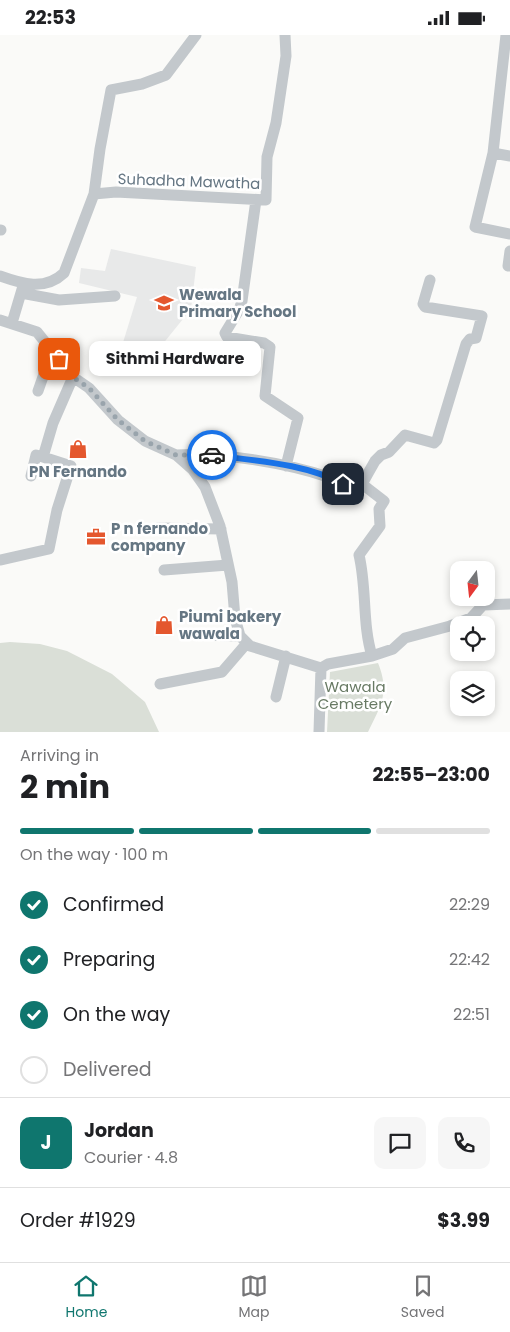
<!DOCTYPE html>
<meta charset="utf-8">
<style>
body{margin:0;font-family:Poppins,sans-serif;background:#f6f6f6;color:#202124;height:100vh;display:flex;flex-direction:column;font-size:19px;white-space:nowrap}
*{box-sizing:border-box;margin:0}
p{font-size:16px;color:#757577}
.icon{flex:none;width:28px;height:28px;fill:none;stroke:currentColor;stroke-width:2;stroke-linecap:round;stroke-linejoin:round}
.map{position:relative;height:697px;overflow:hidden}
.drawer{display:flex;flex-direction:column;background:#fff;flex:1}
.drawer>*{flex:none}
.needle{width:32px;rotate:195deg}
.tools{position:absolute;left:450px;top:526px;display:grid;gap:10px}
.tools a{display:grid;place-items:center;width:45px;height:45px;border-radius:10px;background:#fff;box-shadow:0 2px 8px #0003;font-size:25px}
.pin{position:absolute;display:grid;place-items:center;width:42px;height:42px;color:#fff;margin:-21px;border-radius:10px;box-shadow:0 2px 8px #0006}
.courier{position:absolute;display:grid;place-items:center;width:50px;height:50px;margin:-25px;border:4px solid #1a73e8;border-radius:50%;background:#fff;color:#222;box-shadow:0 1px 6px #0007}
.bubble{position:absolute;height:35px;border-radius:10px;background:#fff;box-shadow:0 2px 8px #0003;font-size:16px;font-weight:700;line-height:35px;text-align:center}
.headline em{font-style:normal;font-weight:700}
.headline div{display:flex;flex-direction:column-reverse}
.headline{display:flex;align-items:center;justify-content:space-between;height:85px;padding:0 20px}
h1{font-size:32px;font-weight:700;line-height:38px}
.bar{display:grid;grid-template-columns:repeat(4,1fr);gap:8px 5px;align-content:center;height:60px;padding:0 20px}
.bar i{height:6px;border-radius:4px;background:#e0e0e0}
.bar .selected{background:#0f766e}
.bar p{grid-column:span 4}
.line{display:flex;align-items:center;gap:12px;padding:0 20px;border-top:1px solid #e0e0e0}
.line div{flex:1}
.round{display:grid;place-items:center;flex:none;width:52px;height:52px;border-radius:10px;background:#f6f6f6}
ol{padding:0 20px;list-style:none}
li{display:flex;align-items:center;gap:15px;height:55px}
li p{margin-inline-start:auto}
li .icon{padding:5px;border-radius:50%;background:#0f766e;color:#fff;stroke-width:4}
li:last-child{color:#757577}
li i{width:28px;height:28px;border:2px solid #e0e0e0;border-radius:50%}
.status{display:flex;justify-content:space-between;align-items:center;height:35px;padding:0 25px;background:#fff;direction:ltr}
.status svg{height:14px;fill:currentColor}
.menu{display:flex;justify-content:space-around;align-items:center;height:70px;border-top:1px solid #e0e0e0;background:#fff;font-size:14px;color:#757577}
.menu a{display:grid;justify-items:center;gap:2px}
.menu .selected{color:#0f766e}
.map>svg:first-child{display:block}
.built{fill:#e8e9e9}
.green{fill:#dadfd7}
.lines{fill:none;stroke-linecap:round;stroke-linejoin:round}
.minor{stroke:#c3c8cc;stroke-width:11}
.done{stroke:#99a4ac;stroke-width:5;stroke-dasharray:0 9}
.route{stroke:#1a73e8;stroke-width:6}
.labels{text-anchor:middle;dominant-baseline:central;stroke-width:5;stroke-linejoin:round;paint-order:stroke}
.street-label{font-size:15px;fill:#657683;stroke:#fff}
.poi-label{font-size:15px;font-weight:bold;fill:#657683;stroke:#fff;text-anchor:start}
.park-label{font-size:15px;fill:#687a64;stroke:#fff}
</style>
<div class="status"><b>22:53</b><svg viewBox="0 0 49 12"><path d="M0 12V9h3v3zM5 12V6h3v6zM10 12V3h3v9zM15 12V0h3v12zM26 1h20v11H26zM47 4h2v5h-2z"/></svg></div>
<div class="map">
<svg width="510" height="697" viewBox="0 0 510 697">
<rect width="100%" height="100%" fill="#fafaf8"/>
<path class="built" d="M111 214 196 232 191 274 145 331 117 327 137 262 79 248 81 233 105 236Z"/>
<path class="green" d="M10 607 40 609 67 616 112 639 145 667 159 697H0V608Z
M378 628C390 658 381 670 368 697H327L330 637Z"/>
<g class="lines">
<path class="minor" d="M506 0 493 118 475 192 510 199
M493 118 510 121
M94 159 116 157 266 165 267 122 276 88 286 21 285 0
M256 165 242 266 239 275 225 298 227 302 264 308 270 312 265 361 298 383 286 431
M0 195H1
M510 216 508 231H510
M0 241C22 249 45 256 64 238L94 159 100 114 111 55 142 49 166 40 196 0
M21 258 59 265 115 261
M0 285 37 297 73 342 89 353 118 385 145 406 176 420 193 435 205 452 220 491 232 547 235 583 240 601 250 611 321 633
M12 288 23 251
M38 356 52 316
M176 420C221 417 286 428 328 442 338 445 347 451 356 456
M31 441 36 420 43 422 53 388 73 342
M158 493 221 494
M1 525 49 514 57 475 71 431 43 422
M164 535 228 530
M196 600 240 601
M372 621C362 588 367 554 359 520L380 491 379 474 384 466 362 449 375 426 381 420 389 417 405 400 434 408 437 405 466 309 470 304 476 303 482 281 425 272 423 269 430 245
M321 633 328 629 372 621 393 614 405 603 450 591 471 583 483 570 510 569
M160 649 222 637 247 608
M276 662 286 621
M319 697 321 633"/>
</g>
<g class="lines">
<path class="done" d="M59 324 73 342 89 353 118 385 145 406 176 420H212"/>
<path class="route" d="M212 420C255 426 304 428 343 449"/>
</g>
<defs>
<g id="school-bare" transform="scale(1.5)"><path d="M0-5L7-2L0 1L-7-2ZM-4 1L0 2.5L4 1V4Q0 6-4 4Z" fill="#e4572e" stroke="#fff" stroke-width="2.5" paint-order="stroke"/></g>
<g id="shop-bare" transform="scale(1.5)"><path d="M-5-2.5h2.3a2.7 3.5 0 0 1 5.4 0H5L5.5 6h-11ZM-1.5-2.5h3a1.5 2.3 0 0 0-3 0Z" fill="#e4572e" stroke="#fff" stroke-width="2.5" paint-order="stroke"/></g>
<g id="office-bare" transform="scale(1.5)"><path d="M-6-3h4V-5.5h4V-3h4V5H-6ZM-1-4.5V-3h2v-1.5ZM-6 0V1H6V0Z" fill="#e4572e" stroke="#fff" stroke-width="2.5" paint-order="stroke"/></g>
</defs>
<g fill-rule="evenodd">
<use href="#school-bare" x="164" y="268"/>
<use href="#shop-bare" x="78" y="414"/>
<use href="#office-bare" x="96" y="502"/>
<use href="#shop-bare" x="164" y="590"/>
</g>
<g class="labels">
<g class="street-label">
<text transform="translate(189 146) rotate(2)">Suhadha Mawatha</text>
</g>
<g class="poi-label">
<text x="179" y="259">Wewala<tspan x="179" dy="17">Primary School</tspan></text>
<text x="78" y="436" text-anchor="middle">PN Fernando</text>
<text x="111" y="493">P n fernando<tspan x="111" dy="17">company</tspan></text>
<text x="179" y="581">Piumi bakery<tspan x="179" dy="17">wawala</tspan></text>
</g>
<g class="park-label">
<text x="355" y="651">Wawala<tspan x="355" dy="17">Cemetery</tspan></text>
</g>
</g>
</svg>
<div class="tools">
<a><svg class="needle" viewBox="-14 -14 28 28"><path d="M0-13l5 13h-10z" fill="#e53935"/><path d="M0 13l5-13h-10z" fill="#757577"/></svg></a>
<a><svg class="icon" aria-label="locate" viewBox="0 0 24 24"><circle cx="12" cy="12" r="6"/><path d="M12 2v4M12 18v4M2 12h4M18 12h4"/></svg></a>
<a><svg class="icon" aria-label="layers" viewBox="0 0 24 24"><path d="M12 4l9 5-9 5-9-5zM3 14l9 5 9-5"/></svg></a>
</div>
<div class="pin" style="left:59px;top:324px;background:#ea580c"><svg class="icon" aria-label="bag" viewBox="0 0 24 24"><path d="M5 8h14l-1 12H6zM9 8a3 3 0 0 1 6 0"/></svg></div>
<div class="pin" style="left:343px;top:449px;background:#1f2937"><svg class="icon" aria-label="home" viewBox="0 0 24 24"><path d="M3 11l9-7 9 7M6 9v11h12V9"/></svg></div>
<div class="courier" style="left:212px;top:420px"><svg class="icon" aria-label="car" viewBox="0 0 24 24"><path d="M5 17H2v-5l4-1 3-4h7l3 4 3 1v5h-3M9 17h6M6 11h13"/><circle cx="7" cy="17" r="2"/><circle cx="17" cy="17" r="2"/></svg></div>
<div class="bubble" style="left:89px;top:306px;width:172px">Sithmi Hardware</div>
</div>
<section class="drawer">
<div class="headline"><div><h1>2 min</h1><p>Arriving in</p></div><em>22:55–23:00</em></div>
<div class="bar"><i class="selected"></i><i class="selected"></i><i class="selected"></i><i></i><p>On the way · 100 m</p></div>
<ol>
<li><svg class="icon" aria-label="check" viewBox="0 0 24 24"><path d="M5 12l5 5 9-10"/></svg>Confirmed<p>22:29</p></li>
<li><svg class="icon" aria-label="check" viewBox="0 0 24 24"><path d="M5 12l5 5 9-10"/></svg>Preparing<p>22:42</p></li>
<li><svg class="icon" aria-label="check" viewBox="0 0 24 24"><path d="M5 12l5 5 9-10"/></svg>On the way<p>22:51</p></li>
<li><i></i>Delivered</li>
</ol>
<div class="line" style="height:90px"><b class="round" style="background:#0f766e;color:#fff">J</b><div><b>Jordan</b><p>Courier · 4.8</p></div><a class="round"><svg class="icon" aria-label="chat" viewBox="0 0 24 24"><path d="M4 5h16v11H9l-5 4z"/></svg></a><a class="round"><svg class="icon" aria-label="phone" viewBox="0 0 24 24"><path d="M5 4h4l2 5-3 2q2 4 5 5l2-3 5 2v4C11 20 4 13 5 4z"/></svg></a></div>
<div class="line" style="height:65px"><div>Order #1929</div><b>$3.99</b></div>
</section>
<nav class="menu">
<a class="selected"><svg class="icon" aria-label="home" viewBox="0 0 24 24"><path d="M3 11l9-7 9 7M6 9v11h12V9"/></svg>Home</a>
<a><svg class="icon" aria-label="map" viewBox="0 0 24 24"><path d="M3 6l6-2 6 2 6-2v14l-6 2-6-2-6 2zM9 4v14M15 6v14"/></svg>Map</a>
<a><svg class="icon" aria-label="saved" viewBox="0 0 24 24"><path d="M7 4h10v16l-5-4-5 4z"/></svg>Saved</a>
</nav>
